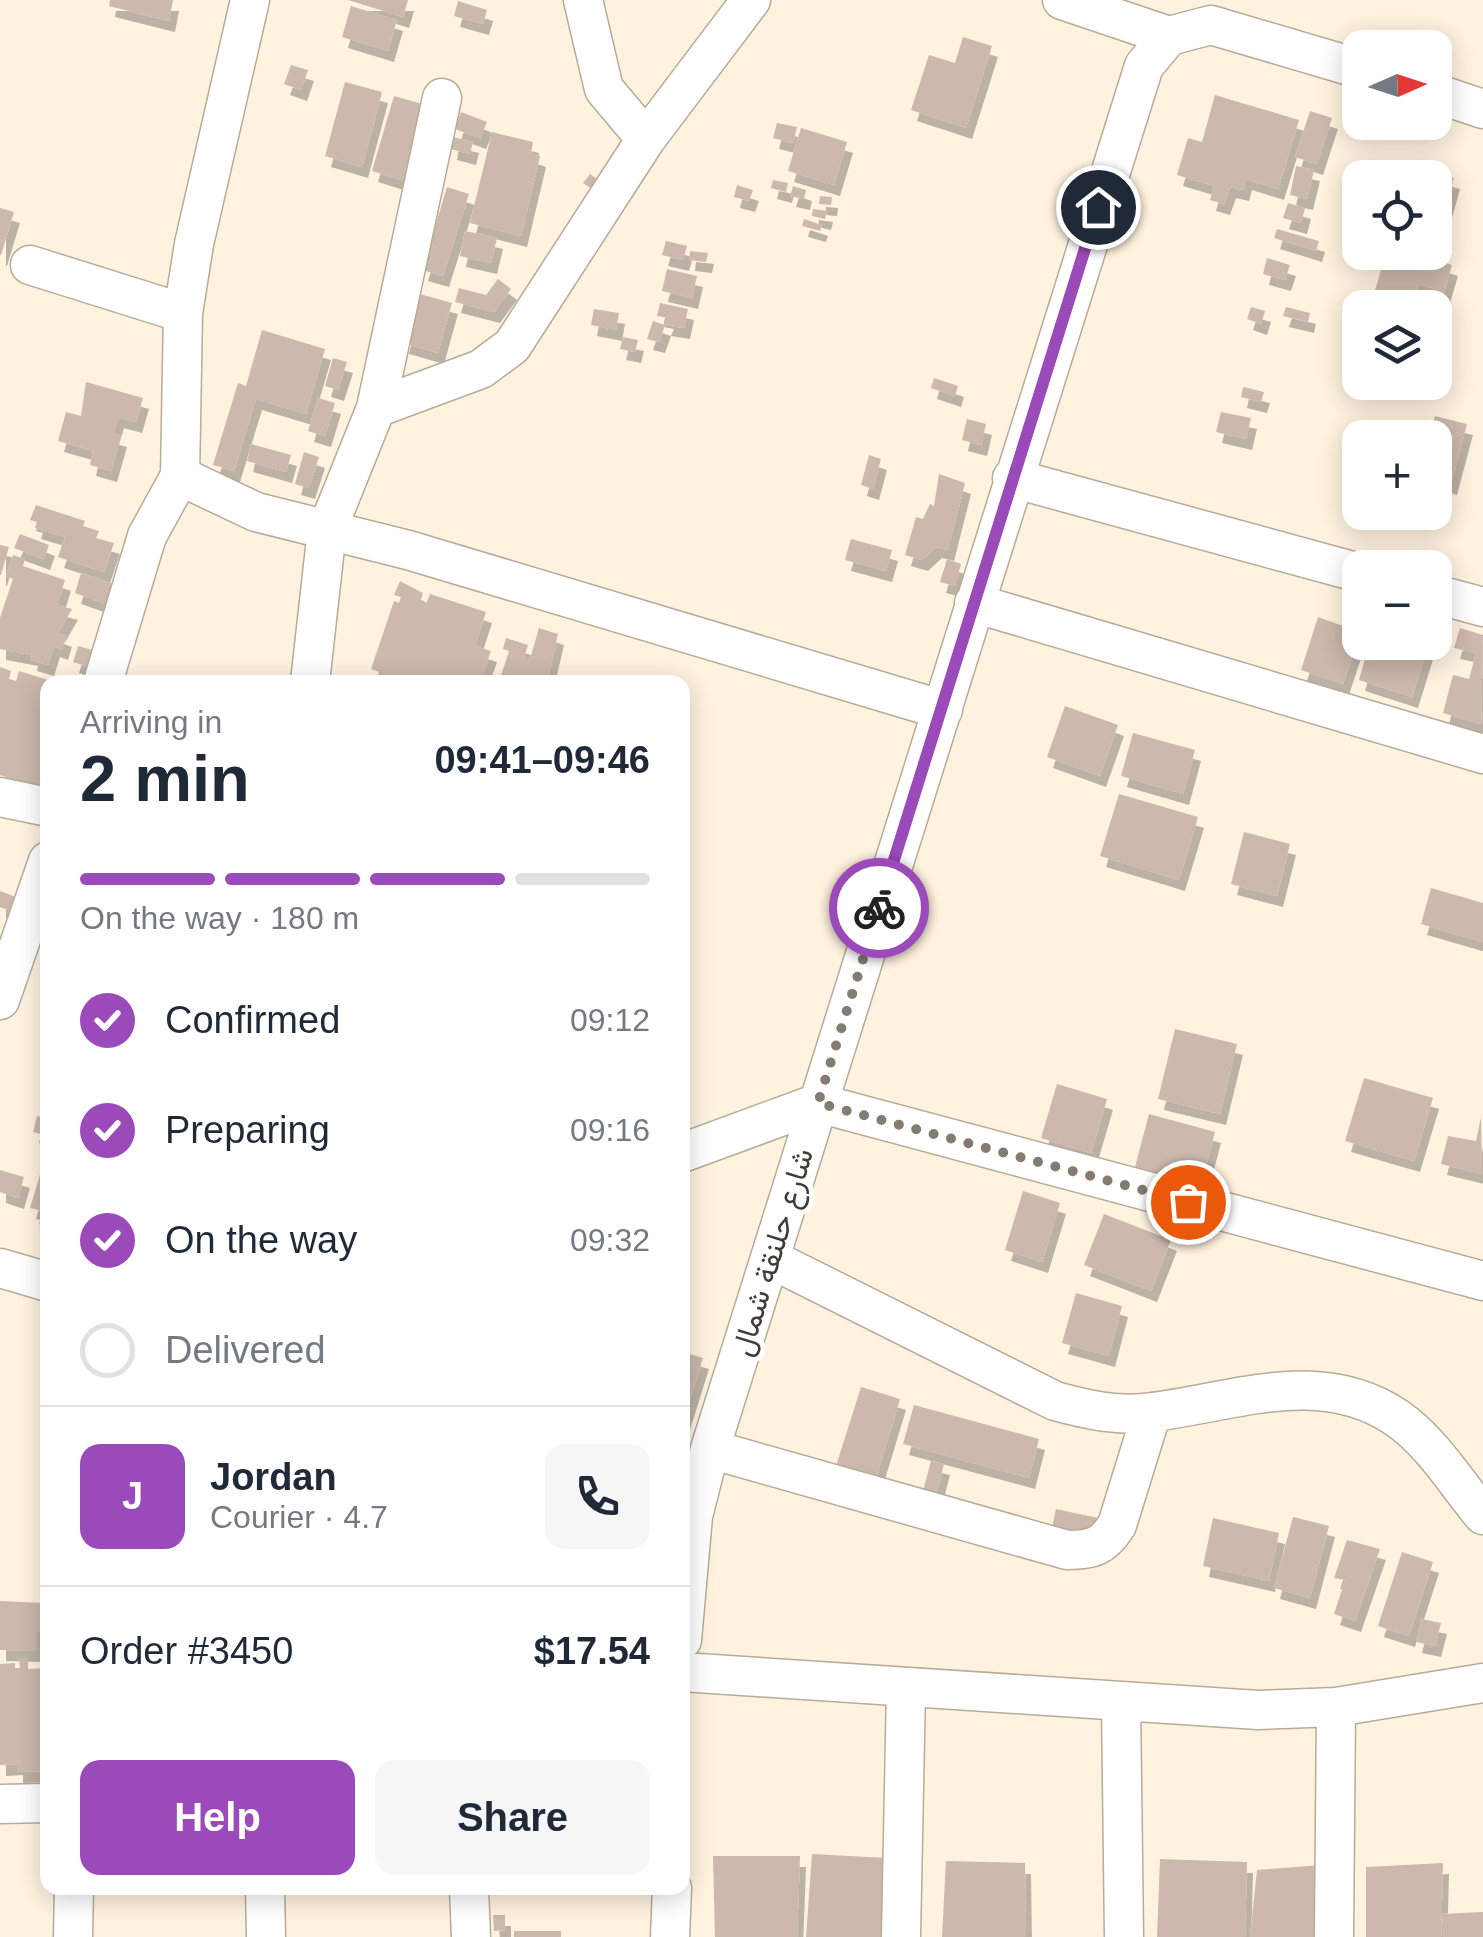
<!DOCTYPE html>
<meta charset="utf-8">
<style>
body{margin:0;font-family:Arial,Vazirmatn,sans-serif;background:#f6f6f7;color:#1f2937;height:100vh;display:flex;flex-direction:column;font-size:38px;white-space:nowrap}
*{box-sizing:border-box;margin:0}
p{font-size:32px;color:#747a83}
.icon{flex:none;width:55px;height:55px;fill:none;stroke:currentColor;stroke-width:2;stroke-linecap:round;stroke-linejoin:round}
.map{position:relative;flex:1;overflow:hidden}
.details{position:absolute;left:40px;top:675px;width:650px;height:1220px;display:flex;flex-direction:column;background:#fff;border-radius:20px;box-shadow:0 5px 25px #0003}
.details>*{flex:none}
.needle{width:65px;rotate:87deg}
.tools{position:absolute;left:1342px;top:30px;display:grid;gap:20px}
.tools a{display:grid;place-items:center;width:110px;height:110px;border-radius:20px;background:#fff;box-shadow:0 5px 25px #0003;font-size:50px}
.pin{position:absolute;display:grid;place-items:center;width:85px;height:85px;color:#fff;margin:-42px;border:5px solid #fff;border-radius:50%;box-shadow:0 2px 10px #0007}
.courier{position:absolute;display:grid;place-items:center;width:100px;height:100px;margin:-50px;border:8px solid #9b4aba;border-radius:50%;background:#fff;color:#222;box-shadow:0 2px 12px #0007}
.overview em{font-style:normal;font-weight:800}
.overview div{display:flex;flex-direction:column-reverse}
.overview{display:flex;align-items:center;justify-content:space-between;height:170px;padding:0 40px}
h1{font-size:65px;font-weight:800;line-height:75px}
.bar{display:grid;grid-template-columns:repeat(4,1fr);gap:15px 10px;align-content:center;height:120px;padding:0 40px}
.bar i{height:12px;border-radius:8px;background:#e0e1e3}
.bar .current{background:#9b4aba}
.bar p{grid-column:span 4}
.line{display:flex;align-items:center;gap:25px;padding:0 40px;border-top:2px solid #e0e1e3}
.line div{flex:1}
.round{display:grid;place-items:center;flex:none;width:105px;height:105px;border-radius:20px;background:#f6f6f7}
ol{padding:0 40px;list-style:none}
li{display:flex;align-items:center;gap:30px;height:110px}
li p{margin-inline-start:auto}
li .icon{padding:10px;border-radius:50%;background:#9b4aba;color:#fff;stroke-width:4}
li:last-child{color:#747a83}
li i{width:55px;height:55px;border:5px solid #e0e1e3;border-radius:50%}
.action{display:flex;gap:20px;margin-top:auto;padding:20px 40px}
.action a{flex:1;height:115px;border-radius:20px;background:#9b4aba;color:#fff;font-size:40px;font-weight:800;line-height:115px;text-align:center}
.action a+a{background:#f6f6f7;color:#1f2937}
.map>svg:first-child{display:block}
.building{fill:#ccb8ac;filter:url(#shadow)}
.lines{fill:none;stroke-linecap:round;stroke-linejoin:round}
.minor-casing{stroke:#b7ab99;stroke-width:41}
.minor{stroke:#fff;stroke-width:38}
.done{stroke:#847c70;stroke-width:10;stroke-dasharray:0 18}
.route{stroke:#9b4aba;stroke-width:12}
.labels{text-anchor:middle;dominant-baseline:central;stroke-width:10;stroke-linejoin:round;paint-order:stroke}
.street-label{font-size:30px;fill:#413c35;stroke:#fff}
</style>
<div class="map">
<svg width="1483" height="1937" viewBox="0 0 1483 1937">
<defs>
<filter id="shadow"><feDropShadow dx="6" dy="11" stdDeviation="0" flood-color="#0004"/></filter>
</defs>
<rect width="100%" height="100%" fill="#fff2df"/>
<path class="building" d="M110 0H173L169 21 109 6Z
M348 0H408L403 17Z
M458 1 487 10 483 24 454 16Z
M351 6 397 20 388 51 342 37Z
M963 37 992 46 966 128 911 110 929 55 955 63Z
M291 65 308 70 301 90 284 84Z
M345 82 382 92 362 167 325 156Z
M1215 95 1299 120 1278 189 1246 179 1243 190 1230 187 1224 204 1210 200 1214 186 1177 175 1188 138 1202 142Z
M394 96 426 105 404 181 372 171Z
M1310 111 1332 118 1317 164 1295 157Z
M461 112 487 122 480 138 455 129Z
M777 123 797 127 793 143 773 138Z
M801 128 847 142 834 185 788 171Z
M492 132 533 142 531 153 540 156 521 236 470 223Z
M453 137 473 142 470 154 451 149Z
M1296 166 1314 170 1307 199 1290 195Z
M1409 166 1454 178 1436 243 1435 178H1406Z
M590 174 604 184 598 193 583 183Z
M773 180 788 183 786 192 771 188Z
M737 185 753 190 749 201 734 197Z
M793 186 806 190 804 199 790 196Z
M447 187 469 194 443 276 422 270Z
M820 196 832 197 831 205 819 204Z
M1351 198 1360 201V225L1345 220Z
M1288 203 1305 208 1301 223 1283 218Z
M0 208 14 212 1 255H0Z
M813 209 827 211 825 219 812 216Z
M804 219 822 225 820 231 802 226Z
M1277 229 1319 241 1316 251 1274 238Z
M465 231 497 238 491 263 460 256Z
M666 241 687 246 683 260 662 255Z
M690 251 708 253 706 262 689 260Z
M1386 252H1410L1452 265 1444 292 1419 284 1415 298 1422 300 1420 308 1371 305Z
M1267 258 1290 265 1285 280 1263 274Z
M667 269 697 276 692 298 662 291Z
M498 279 511 289 494 312 455 302 459 288 486 295Z
M416 293 452 303 438 353 403 343Z
M660 303 688 309 684 328 665 325 668 318 657 316Z
M1251 307 1265 311 1261 324 1247 319Z
M1286 307 1310 313 1308 322 1283 316Z
M594 309 619 313 616 330 591 325Z
M653 321 665 325 659 342 647 339Z
M262 330 325 349 306 414 256 399 234 471 213 465 238 383 246 386Z
M623 337 638 340 635 352 620 349Z
M333 358 347 362 338 390 325 386Z
M934 378 958 386 955 396 931 388Z
M86 382 143 398 136 422 118 417 113 434 121 436 111 471 90 465 93 451 58 441 66 412 81 416Z
M1243 387 1264 392 1261 402 1241 397Z
M318 398 335 403 325 436 308 431Z
M1221 412 1251 418 1246 439 1216 432Z
M1435 416 1467 424 1451 484 1435 479V438H1429Z
M967 419 986 424 981 445 962 440Z
M1389 425 1410 433 1409 438H1384Z
M251 444 291 455 286 472 247 461Z
M304 452 319 457 309 488 295 484Z
M869 455 881 459 873 489 861 485Z
M939 474 965 483 948 550 936 547 922 560 905 555 916 517 923 519 930 504 934 506Z
M36 505 85 521 83 526 99 531 96 538 114 543 104 572 58 557 65 537 35 528 37 522 30 520Z
M20 534 49 545 44 559 14 548Z
M851 539 892 550 886 571 845 560Z
M0 545 9 547 1 575H0Z
M13 555 25 559 23 566 65 580 57 605 72 609 58 633 66 636 62 649 54 646 48 665 31 660 32 655 0 649V618L13 579 6 576Z
M947 559 961 564 955 586 940 582Z
M81 573 113 584 106 604 75 593Z
M400 581 423 593 420 602 426 604 430 594 486 612 475 646 491 651 480 682H375L379 672 371 669 394 601 399 603 401 597 394 595Z
M1318 617 1360 632 1343 684 1301 670Z
M539 628 558 634 547 682H499L509 651 503 649 506 638 528 645 524 657 530 659Z
M1460 628 1483 635 1481 724 1443 713 1453 675 1469 679 1476 653 1454 648Z
M1370 642H1429L1412 697 1359 680Z
M78 646 104 653 99 670 73 662Z
M0 667 11 671 9 679 16 681 19 671 48 680V791L0 775Z
M1065 706 1118 725 1100 776 1047 757Z
M1133 733 1195 750 1183 794 1121 776Z
M1119 794 1198 817 1179 880 1100 856Z
M1244 832 1290 844 1277 896 1231 884Z
M1431 888 1483 903V942L1421 924Z
M0 891 16 897 11 911 0 907Z
M1175 1029 1237 1044 1220 1114 1158 1099Z
M1364 1078 1433 1098 1414 1161 1345 1141Z
M1057 1084 1107 1099 1091 1153 1041 1138Z
M1149 1114 1215 1132 1200 1189 1134 1171Z
M37 1116 48 1118V1136L33 1132Z
M1481 1117 1482 1174 1441 1164 1448 1136 1476 1141Z
M42 1168 48 1169V1226L39 1224 43 1211 30 1208Z
M0 1170 24 1177 18 1198 0 1192Z
M1023 1191 1060 1203 1042 1262 1005 1250Z
M1104 1214 1171 1240 1151 1291 1084 1265Z
M1076 1293 1122 1306 1109 1356 1062 1343Z
M682 1352 703 1358 683 1422H682Z
M861 1387 900 1399 876 1478 836 1466Z
M914 1405 1039 1439 1029 1478 903 1444Z
M931 1461 944 1464 936 1495 923 1491Z
M1056 1509 1098 1518 1093 1542 1051 1533Z
M1293 1517 1329 1526 1310 1598 1274 1588Z
M1213 1518 1279 1533 1269 1581 1203 1566Z
M1347 1540 1380 1549 1355 1621 1334 1614 1345 1580 1334 1578Z
M1402 1552 1433 1562 1409 1636 1378 1626Z
M0 1601 44 1603 47 1632H37V1651L0 1650Z
M1422 1619 1441 1623 1435 1646 1416 1642Z
M19 1658H28V1669L48 1668V1771L17 1772V1764L0 1765V1664L15 1663V1668H20Z
M812 1854 887 1858 885 1937H806Z
M713 1856H800L797 1937H715Z
M1160 1859 1247 1862 1245 1937H1157Z
M946 1861 1025 1863 1026 1937H942Z
M1443 1863 1441 1937H1366V1867Z
M1322 1865 1318 1937H1250L1257 1870Z
M1483 1912V1937H1444L1442 1914Z
M493 1915H505V1930L494 1931Z
M514 1931H561V1937H514Z"/>
<g class="lines">
<g class="minor-casing">
<path id="minor" d="M583 0 604 89 646 139
M1062 0 1169 36
M1435 93 1483 109
M30 265 183 313
M376 408 481 369 512 346 646 139 751 0
M180 476 256 512 408 550 943 710
M1012 478 1360 573
M1435 594 1483 607
M974 603 1483 754
M103 682 147 536 180 476 183 313 194 244 250 0
M310 682 327 530 376 408 442 98
M0 797 48 807
M0 1000 48 861
M682 1153 818 1103 1483 1281
M771 1259 1055 1401C1088 1410 1119 1417 1153 1412 1235 1402 1320 1366 1397 1418 1432 1442 1456 1483 1483 1515
M0 1268 48 1282
M710 1449 1067 1550C1092 1550 1103 1547 1117 1525L1152 1412
M682 1640 693 1516 710 1449 1144 66 1169 36 1211 25 1360 69
M682 1672 1258 1710 1336 1707 1483 1683
M1121 1703 1124 1937
M0 1804 48 1803
M265 1888 266 1937
M469 1888 471 1937
M73 1937 74 1888
M670 1937 672 1888
M901 1937 906 1688
M1334 1937 1336 1707"/>
</g>
<use href="#minor" class="minor"/>
</g>
<g class="lines">
<path class="done" d="M879 908 818 1103 1188 1202"/>
<path class="route" d="M879 908 1098 207"/>
</g>
<g class="labels">
<g class="street-label">
<text transform="translate(772 1252) rotate(-73)">شارع حلنقة شمال</text>
</g>
</g>
</svg>
<div class="tools">
<a><svg class="needle" viewBox="-14 -14 28 28"><path d="M0-13l5 13h-10z" fill="#e53935"/><path d="M0 13l5-13h-10z" fill="#747a83"/></svg></a>
<a><svg class="icon" aria-label="locate" viewBox="0 0 24 24"><circle cx="12" cy="12" r="6"/><path d="M12 2v4M12 18v4M2 12h4M18 12h4"/></svg></a>
<a><svg class="icon" aria-label="layers" viewBox="0 0 24 24"><path d="M12 4l9 5-9 5-9-5zM3 14l9 5 9-5"/></svg></a>
<a>+</a>
<a>−</a>
</div>
<div class="pin" style="left:1188px;top:1202px;background:#ea580c"><svg class="icon" aria-label="bag" viewBox="0 0 24 24"><path d="M5 8h14l-1 12H6zM9 8a3 3 0 0 1 6 0"/></svg></div>
<div class="pin" style="left:1098px;top:207px;background:#1f2937"><svg class="icon" aria-label="home" viewBox="0 0 24 24"><path d="M3 11l9-7 9 7M6 9v11h12V9"/></svg></div>
<div class="courier" style="left:879px;top:908px"><svg class="icon" aria-label="bike" viewBox="0 0 24 24"><circle cx="6" cy="16" r="4"/><circle cx="18" cy="16" r="4"/><path d="M6 16l4-8h5l3 8M10 8l3 8H6M13 5h3"/></svg></div>
<section class="details">
<div class="overview"><div><h1>2 min</h1><p>Arriving in</p></div><em>09:41–09:46</em></div>
<div class="bar"><i class="current"></i><i class="current"></i><i class="current"></i><i></i><p>On the way · 180 m</p></div>
<ol>
<li><svg class="icon" aria-label="check" viewBox="0 0 24 24"><path d="M5 12l5 5 9-10"/></svg>Confirmed<p>09:12</p></li>
<li><svg class="icon" aria-label="check" viewBox="0 0 24 24"><path d="M5 12l5 5 9-10"/></svg>Preparing<p>09:16</p></li>
<li><svg class="icon" aria-label="check" viewBox="0 0 24 24"><path d="M5 12l5 5 9-10"/></svg>On the way<p>09:32</p></li>
<li><i></i>Delivered</li>
</ol>
<div class="line" style="height:180px"><b class="round" style="background:#9b4aba;color:#fff">J</b><div><b>Jordan</b><p>Courier · 4.7</p></div><a class="round"><svg class="icon" aria-label="phone" viewBox="0 0 24 24"><path d="M5 4h4l2 5-3 2q2 4 5 5l2-3 5 2v4C11 20 4 13 5 4z"/></svg></a></div>
<div class="line" style="height:130px"><div>Order #3450</div><b>$17.54</b></div>
<div class="action"><a>Help</a><a>Share</a></div>
</section>
</div>
